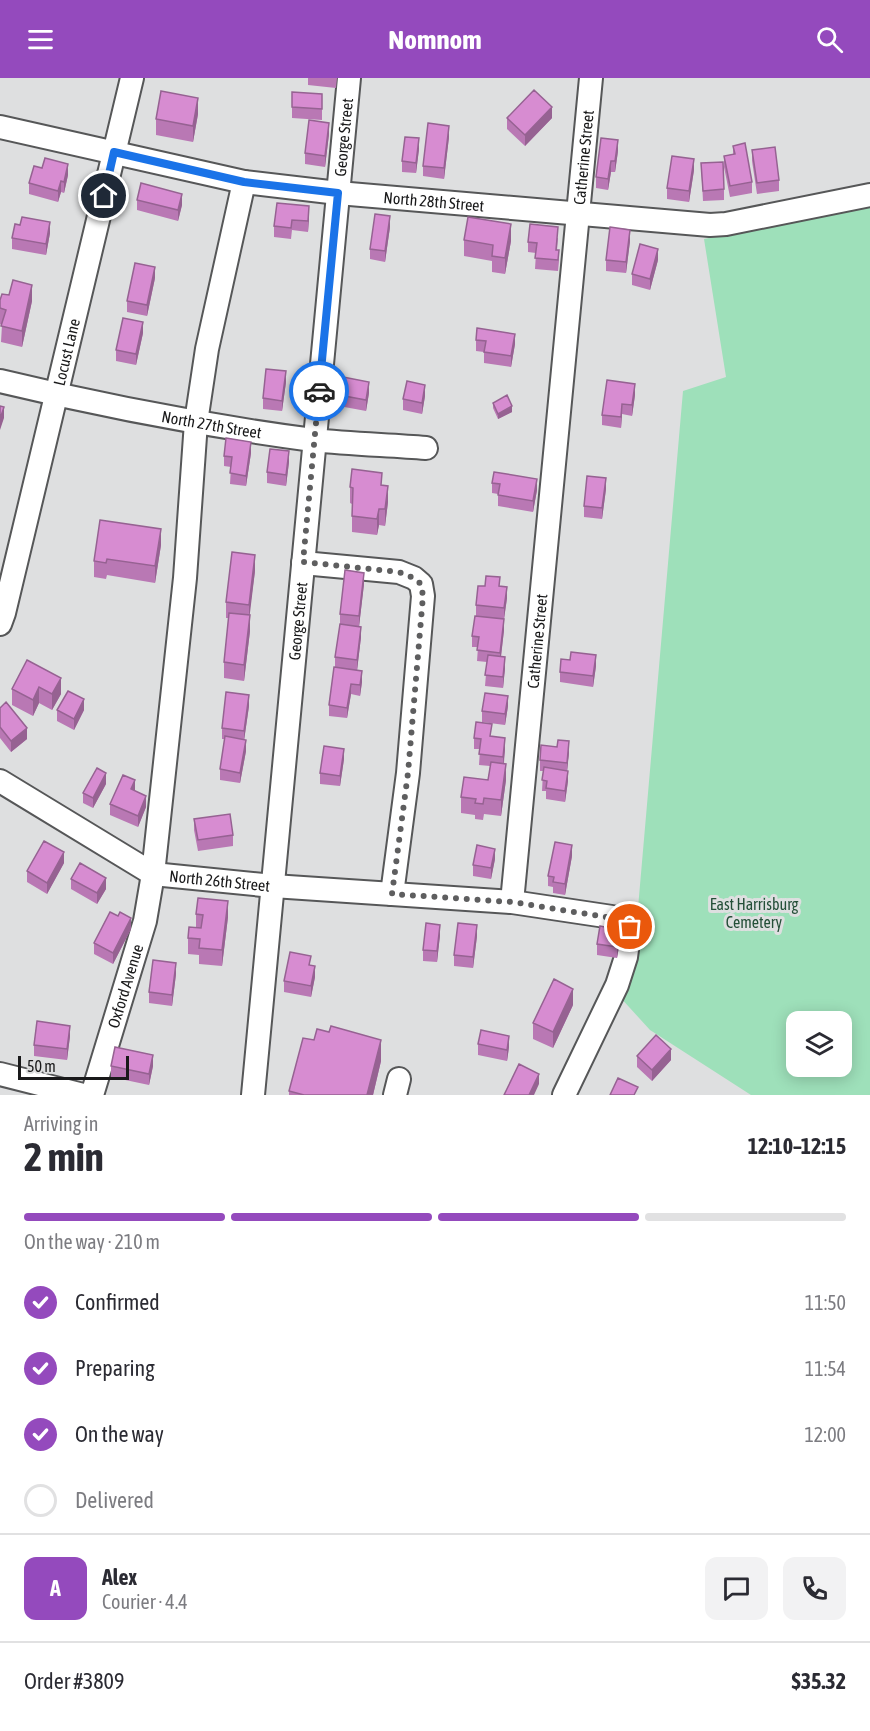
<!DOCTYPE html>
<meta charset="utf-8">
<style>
body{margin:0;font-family:"Asap Condensed",sans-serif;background:#f2f2f3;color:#2b2b33;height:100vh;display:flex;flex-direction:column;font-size:22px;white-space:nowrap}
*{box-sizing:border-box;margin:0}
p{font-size:20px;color:#7c7c81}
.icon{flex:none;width:33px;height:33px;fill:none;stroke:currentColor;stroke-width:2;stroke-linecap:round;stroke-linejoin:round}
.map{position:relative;height:1017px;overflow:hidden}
.sheet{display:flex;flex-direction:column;background:#fff;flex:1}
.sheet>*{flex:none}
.buttons{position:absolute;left:786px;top:933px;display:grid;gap:12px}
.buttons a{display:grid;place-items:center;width:66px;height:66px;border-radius:12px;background:#fff;box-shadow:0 3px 15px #0003;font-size:30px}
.scale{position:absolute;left:18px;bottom:15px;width:111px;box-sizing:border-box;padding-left:6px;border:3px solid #19191a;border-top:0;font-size:16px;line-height:21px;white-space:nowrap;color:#19191a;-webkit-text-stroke:4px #dedfe0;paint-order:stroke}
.pin{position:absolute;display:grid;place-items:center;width:51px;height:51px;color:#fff;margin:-26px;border:3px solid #fff;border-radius:50%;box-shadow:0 2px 6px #0007}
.courier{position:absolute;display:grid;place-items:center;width:60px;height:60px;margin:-30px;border:4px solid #1a73e8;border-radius:50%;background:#fff;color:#222;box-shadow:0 2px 8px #0007}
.headline em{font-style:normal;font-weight:700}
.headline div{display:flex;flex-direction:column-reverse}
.headline{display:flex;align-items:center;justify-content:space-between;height:102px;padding:0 24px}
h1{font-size:39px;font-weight:700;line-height:45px}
.bar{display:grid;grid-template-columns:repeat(4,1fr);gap:9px 6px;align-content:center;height:72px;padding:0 24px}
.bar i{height:8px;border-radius:4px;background:#e1e1e2}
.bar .current{background:#944abd}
.bar p{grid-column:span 4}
.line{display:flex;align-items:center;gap:15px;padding:0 24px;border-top:2px solid #e1e1e2}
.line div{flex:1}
.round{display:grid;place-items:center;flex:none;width:63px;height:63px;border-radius:12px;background:#f2f2f3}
ol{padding:0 24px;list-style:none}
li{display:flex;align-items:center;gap:18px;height:66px}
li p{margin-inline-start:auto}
li .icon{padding:6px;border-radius:50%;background:#944abd;color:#fff;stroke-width:4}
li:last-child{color:#7c7c81}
li i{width:33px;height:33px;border:3px solid #e1e1e2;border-radius:50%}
header{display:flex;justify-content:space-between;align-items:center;height:78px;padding:0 24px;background:#944abd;color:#fff;font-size:27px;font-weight:700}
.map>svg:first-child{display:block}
.green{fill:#9ee0ba;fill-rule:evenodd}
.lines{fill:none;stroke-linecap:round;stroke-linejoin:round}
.minor-casing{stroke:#565758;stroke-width:26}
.minor{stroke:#fff;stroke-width:22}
.wall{fill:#b978b4}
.shaded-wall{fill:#966292}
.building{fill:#d78cd1;stroke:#966292;stroke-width:1.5}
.done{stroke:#5e5e5f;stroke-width:6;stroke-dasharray:0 10.8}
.route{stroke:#1a73e8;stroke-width:8}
.labels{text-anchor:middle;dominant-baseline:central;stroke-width:6;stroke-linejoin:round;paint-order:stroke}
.street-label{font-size:16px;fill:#19191a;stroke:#dedfe0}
.park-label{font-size:16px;fill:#244f38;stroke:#dedfe0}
</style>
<header><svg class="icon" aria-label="menu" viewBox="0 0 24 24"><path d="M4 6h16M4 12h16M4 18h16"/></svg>Nomnom<svg class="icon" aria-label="search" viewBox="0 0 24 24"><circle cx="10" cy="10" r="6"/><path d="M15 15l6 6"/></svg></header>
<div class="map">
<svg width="870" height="1017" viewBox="0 0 870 1017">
<rect width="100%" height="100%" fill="#dedfe0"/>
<path class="green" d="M870 128V1017H751L650 952 619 918 636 853 683 313 726 299 704 161ZM796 944H842V988H796Z"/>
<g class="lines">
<g class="minor-casing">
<g id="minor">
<path id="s1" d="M0 49 244 104 338 115 710 147 726 146 870 117"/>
<path id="s2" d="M0 303C103 328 208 348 313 362 350 366 389 367 426 370"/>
<path d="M303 485 399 494 414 500 421 506 423 518 408 695 392 816"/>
<path id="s3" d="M0 546 4 535 132 0"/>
<path id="s4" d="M0 703 153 796 273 808 512 824 612 839 630 849 626 879 617 907 564 1017"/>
<path id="s5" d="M512 824 591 0"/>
<path d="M0 996 83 1017"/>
<path id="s6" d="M92 1017 145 843 153 796 185 500 196 344 207 271 244 104"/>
<path id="s7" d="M253 1017 349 0"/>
<path d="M395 1017 399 1001"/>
</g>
</g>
<use href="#minor" class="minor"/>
</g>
<path class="wall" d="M308 0H337L336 10 308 7Z
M322 16V42L292 40V29Z
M198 36 193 64 156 57V41Z
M507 40H552L525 68 507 51Z
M329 56 325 89 305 86V75Z
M449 59 444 101 423 98V88Z
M733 68 752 104V115L730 119 724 89V78L733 76Z
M419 71 416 95 402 94V83Z
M752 72 779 102V113L757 116 752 83Z
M618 73 615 94H611L608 112 596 110V99Z
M701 85 724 111V122L703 123Z
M694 92 689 124 667 121V110Z
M68 97 64 115 61 114 58 124 29 116V105Z
M137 122 182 127 178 143 137 132Z
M277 125 309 139 308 154 292 152 291 161 274 159V148Z
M20 147 50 155 46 177 12 171V160Z
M390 149 385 184 370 181V171Z
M558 160 557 172 559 183 558 193 535 191 536 175 528 174V164Z
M464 162 511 163 505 196 492 194V183L464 178Z
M630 163 626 195 606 193V182Z
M658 182 650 212 632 207V196Z
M155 200 147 238 127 234V223Z
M0 222 32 223 22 269 1 264 2 247 0 246Z
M143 255 136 287 116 283V272Z
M476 262 515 266 511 289 484 285V274L476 273Z
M286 304 282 333 263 331V320Z
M369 315 366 333 339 328V317Z
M635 317 632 338 622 336 621 350 602 347V337Z
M425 318 422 336 403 332V321Z
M493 325 512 334 498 341 493 330Z
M251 375 246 408 230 406 231 389 224 388V378Z
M289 384 286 408 267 405V394Z
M492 405 537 412 533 434 498 428V416L492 415Z
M382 407 388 424 385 448 379 447 377 457 352 454V426L350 425V409Z
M606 411 602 441 584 439V428Z
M161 467 155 505 107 497 106 501 94 499V483Z
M255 493 249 537 250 553 244 603 224 600V584L229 540H226V524Z
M364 506 359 548 361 559 357 592 362 604 360 618 351 616 347 640 329 638V627L335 589V579L340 546V536Z
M485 508H500L507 520 504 541V552L501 579 505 590 503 610 485 608 487 584 477 583 478 569H472V558L476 538V527Z
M27 582 61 616 52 632 39 625 33 638 12 627V611Z
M570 582 596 588 593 609 560 604V594Z
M249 628 244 662 246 673 240 705 220 702V691L225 661H222V650Z
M508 628 505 647 482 644V633Z
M0 630 27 661 11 674 0 660Z
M57 632H84L74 652 57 643Z
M492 658 505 671 504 685 506 702 501 738 484 736 483 742 475 741V737L461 735V719L488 702 490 688 479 687 480 671H474V660Z
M569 674 567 692 568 703 565 724 546 721V713H542L543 693H540V682Z
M344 681 340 708 320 706V695Z
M106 706 93 730 83 725V715Z
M135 713 146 729 138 749 110 737V726Z
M194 741 233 757V768L198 773 194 752Z
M572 778 565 817 553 815V809L548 808V798Z
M495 781 491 801 473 798V787Z
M64 785 47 816 27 804V793Z
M71 801 106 811 97 826 71 811Z
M196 836 228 839 222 888 199 886V877L188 876V860L196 849Z
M131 851 113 886 94 876V865Z
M440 857 437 884 423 883V872Z
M477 858 473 890 454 888V877Z
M620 863 617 880 597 877V866Z
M311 887 315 899 311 919 284 914V903Z
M176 896 172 928 149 925V914Z
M573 927 553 970 533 961V945Z
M329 954 381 983 373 1017H289V1013L314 962Z
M70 958 67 982 34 978V967Z
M478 966 509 969 507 983 478 977Z
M637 978 671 982 652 1003 637 989Z
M111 988H153L149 1007 111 999Z"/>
<path class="shaded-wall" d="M198 20V36L193 64V48Z
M552 29V40L525 68V57Z
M329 45V56L325 89V78Z
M449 48V59L444 101V90Z
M419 60V71L416 95V85Z
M618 62V73L615 94V83Z
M694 81V92L689 124V113Z
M611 83V94L608 112V101Z
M68 86V97L64 115V104Z
M61 103V114L58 124V113Z
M182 116V127L178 143V132Z
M309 128V139L308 154V143Z
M390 138V149L385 184V173Z
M50 144V155L46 177V166Z
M511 146V163L505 196V180Z
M630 152V163L626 195V184Z
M658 171V182L650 212V201Z
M155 189V200L147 238V227Z
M32 207V223L22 269V253Z
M143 244V255L136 287V276Z
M515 256V266L511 289V278Z
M286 293V304L282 333V323Z
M369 304V315L366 333V322Z
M635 306V317L632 338V327Z
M425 307V318L422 336V325Z
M622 326V336L621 350V339Z
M512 328V334L498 341V336Z
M4 329V340L0 352V341Z
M251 364V375L246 408V398Z
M289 373V384L286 408V397Z
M606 400V411L602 441V430Z
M537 401V412L533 434V423Z
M388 408V424L385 448V431Z
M379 431V447L377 457V441Z
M161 451V467L155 505V488Z
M255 477V493L249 543V527Z
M364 495V506L359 549V538Z
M507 509V520L504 541V530Z
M250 537V553L244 603V587Z
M504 541V552L500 586V575Z
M361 549V559L357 593V582Z
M596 577V588L593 609V598Z
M505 579V590L503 610V599Z
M362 593V604L360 618V607Z
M61 600V616L52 632V616Z
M351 606V616L347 640V630Z
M39 609V625L33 638V622Z
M249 617V628L244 663V653Z
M508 618V628L505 647V636Z
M84 621V632L74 652V641Z
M27 650V661L11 674V663Z
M505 660V671L503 690V679Z
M246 662V673L240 705V695Z
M569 663V674L567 695V685Z
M344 671V681L340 708V698Z
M506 686V702L501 738V722Z
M568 693V703L565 724V713Z
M106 695V706L93 730V720Z
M135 702V713L131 711Z
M146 718V729L138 749V738Z
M572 767V778L565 817V806Z
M495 771V781L491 801V790Z
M64 774V785L47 816V805Z
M106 800V811L97 826V815Z
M228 823V839L222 888V872Z
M131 840V851L113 886V875Z
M440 847V857L437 884V873Z
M477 847V858L473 890V879Z
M620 852V863L617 880V869Z
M176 885V896L172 928V917Z
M315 888V899L311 919V908Z
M573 911V927L553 970V954Z
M70 948V958L67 982V971Z
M509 958V969L507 983V972Z
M381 962V983L373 1017H367Z
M671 971V982L652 1003V992Z
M153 977V988L149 1007V996Z
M539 996V1006L534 1017H529Z"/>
<path class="building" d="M534 12 552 29 525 57 507 40Z
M161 13 198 20 193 48 156 41Z
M292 14 322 16V31L292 29Z
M309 42 329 45 325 78 305 75Z
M428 45 449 48 444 90 423 88Z
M405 59 419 60 416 85 402 83Z
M601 60 618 62 615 83H611L608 101 596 99Z
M745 65 752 104 730 108 724 78 735 76 733 68Z
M775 69 779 102 757 105 752 72Z
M672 78 694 81 689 113 667 110Z
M45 80 68 86 64 104 61 103 58 113 29 105 34 88 42 90Z
M723 84 724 111 703 113 701 85Z
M141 105 182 116 178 132 137 122Z
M277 125 309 128 308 143 292 142 291 150 274 148Z
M375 136 390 138 385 173 370 171Z
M22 139 50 144 46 166 12 160 15 146 20 147Z
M468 139 511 146 505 180 492 178 493 167 464 162Z
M530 146 558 149 556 172H559L558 182 535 180 537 165 528 164Z
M610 149 630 152 626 184 606 182Z
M640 166 658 171 650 201 632 196Z
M135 185 155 189 147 227 127 223Z
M13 202 32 207 22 253 1 248 6 232 0 230V222L2 216 9 217Z
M123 240 143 244 136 276 116 272Z
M477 250 515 256 511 278 484 274 486 263 476 262Z
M266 291 286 293 282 323 263 320Z
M343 299 369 304 366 322 339 317Z
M607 302 635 306 632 327 622 326 621 339 602 337Z
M407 303 425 307 422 325 403 321Z
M507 317 512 328 498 336 493 325Z
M0 328 4 329 0 341Z
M226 360 251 364 246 398 230 395 232 379 224 378Z
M270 371 289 373 286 397 267 394Z
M352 391 382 395 381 407 388 408 385 431H379L377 441 352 438 353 410 350 409Z
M494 394 537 401 533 423 498 417 500 406 492 405Z
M587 398 606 400 602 430 584 428Z
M100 442 161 451 155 488 107 481 106 485 94 483Z
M232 474 255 477 249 527 226 524Z
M345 492 364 495 359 538 340 536Z
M486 498 500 499 499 508 507 509 504 530 476 527 478 508H485Z
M229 535 250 537 244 587 224 584Z
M475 538 504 541 500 575 477 572 479 559 472 558Z
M340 546 361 549 357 582 335 579Z
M571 574 596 577 593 598 560 594 561 581 570 582Z
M488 577 505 579 503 599 485 597Z
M27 582 61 600 52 616 39 609 33 622 12 611Z
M334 589 362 593 360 607 351 606 347 630 329 627Z
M68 613 84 621 74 641 57 632Z
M226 614 249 617 244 653 222 650Z
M485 615 508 618 505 636 482 633Z
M6 624 27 650 11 663 0 649V630Z
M476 644 492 646 490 658 505 660 503 679 479 676 481 661 474 660Z
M225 658 246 662 240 695 220 691Z
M558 662 569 663 567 685 540 682 541 667 557 669Z
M324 668 344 671 340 698 320 695Z
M491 684 506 686 501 722 484 720 483 726 475 725 476 721 461 719 464 699 488 702Z
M544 689 568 693 565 713 546 710 547 703 542 702Z
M97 690 106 695 93 720 83 715Z
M123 697 135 702 131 711 146 718 138 738 110 726Z
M230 736 233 757 198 762 194 741Z
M44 763 64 774 47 805 27 793Z
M555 764 572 767 565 806 553 804 554 799 548 798Z
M477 767 495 771 491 790 473 787Z
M80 785 106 800 97 815 71 801Z
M198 820 228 823 222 872 199 870 200 861 188 860 189 849 201 850 203 837 196 836Z
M110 834 118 838 120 834 131 840 113 875 94 865Z
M426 845 440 847 437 873 423 872Z
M458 845 477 847 473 879 454 877Z
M600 848 620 852 617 869 597 866Z
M290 874 311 878 309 887 315 888 311 908 284 903Z
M153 882 176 885 172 917 149 914Z
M554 901 573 911 553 954 533 945Z
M37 943 70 948 67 971 34 967Z
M331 948 381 962 367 1017H304L289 1013 303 960 314 962 317 951 329 954Z
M481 952 509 958 507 972 478 966Z
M656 957 671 971 652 992 637 978Z
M115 969 153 977 149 996 111 988Z
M519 986 539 996 529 1017H504Z
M618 1000 638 1009 634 1017H610Z"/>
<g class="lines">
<path class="done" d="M319 313 303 484 399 494 414 500 421 506 423 518 408 695 392 816 512 824 612 840 630 849"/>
<path class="route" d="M104 118 114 74 244 104 338 115 319 313"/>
</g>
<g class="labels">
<g class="street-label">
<text stroke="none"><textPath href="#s7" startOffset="962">George Street</textPath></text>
<text stroke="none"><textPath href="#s5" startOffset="748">Catherine Street</textPath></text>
<text stroke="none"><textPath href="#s1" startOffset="441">North 28th Street</textPath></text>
<text stroke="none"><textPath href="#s3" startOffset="280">Locust Lane</textPath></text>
<text stroke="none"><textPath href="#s2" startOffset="216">North 27th Street</textPath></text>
<text stroke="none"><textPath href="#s7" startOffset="476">George Street</textPath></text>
<text stroke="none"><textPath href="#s5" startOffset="262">Catherine Street</textPath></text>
<text stroke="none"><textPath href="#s4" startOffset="246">North 26th Street</textPath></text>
<text stroke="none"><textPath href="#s6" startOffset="114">Oxford Avenue</textPath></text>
</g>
<g class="park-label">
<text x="754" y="826">East Harrisburg<tspan x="754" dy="18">Cemetery</tspan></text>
</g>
</g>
</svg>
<div class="buttons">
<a><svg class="icon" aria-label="layers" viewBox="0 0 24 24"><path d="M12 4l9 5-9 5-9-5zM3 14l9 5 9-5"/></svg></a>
</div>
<div class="scale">50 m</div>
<div class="pin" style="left:630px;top:849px;background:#ea580c"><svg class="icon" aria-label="bag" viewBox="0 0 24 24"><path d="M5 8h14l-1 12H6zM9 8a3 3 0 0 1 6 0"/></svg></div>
<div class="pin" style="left:104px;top:118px;background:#1f2937"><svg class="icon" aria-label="home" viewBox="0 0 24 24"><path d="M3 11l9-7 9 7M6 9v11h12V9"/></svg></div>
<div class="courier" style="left:319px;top:313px"><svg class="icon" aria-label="car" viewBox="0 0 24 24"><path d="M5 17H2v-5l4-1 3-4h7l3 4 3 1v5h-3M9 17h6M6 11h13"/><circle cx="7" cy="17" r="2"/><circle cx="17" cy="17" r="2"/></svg></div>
</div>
<section class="sheet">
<div class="headline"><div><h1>2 min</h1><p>Arriving in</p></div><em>12:10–12:15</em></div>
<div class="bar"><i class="current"></i><i class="current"></i><i class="current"></i><i></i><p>On the way · 210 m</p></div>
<ol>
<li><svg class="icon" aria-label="check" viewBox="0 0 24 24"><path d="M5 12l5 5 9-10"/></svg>Confirmed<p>11:50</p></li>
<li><svg class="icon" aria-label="check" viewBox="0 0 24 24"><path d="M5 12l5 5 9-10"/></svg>Preparing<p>11:54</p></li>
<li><svg class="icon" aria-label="check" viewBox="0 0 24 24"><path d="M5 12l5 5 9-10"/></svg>On the way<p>12:00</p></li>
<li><i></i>Delivered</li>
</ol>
<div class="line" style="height:108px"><b class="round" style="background:#944abd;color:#fff">A</b><div><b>Alex</b><p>Courier · 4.4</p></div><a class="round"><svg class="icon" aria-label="chat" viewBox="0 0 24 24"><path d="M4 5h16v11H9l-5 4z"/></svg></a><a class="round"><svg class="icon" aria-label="phone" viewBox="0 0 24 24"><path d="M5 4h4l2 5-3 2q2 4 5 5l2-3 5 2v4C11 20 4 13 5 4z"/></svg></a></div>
<div class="line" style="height:78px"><div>Order #3809</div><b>$35.32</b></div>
</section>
